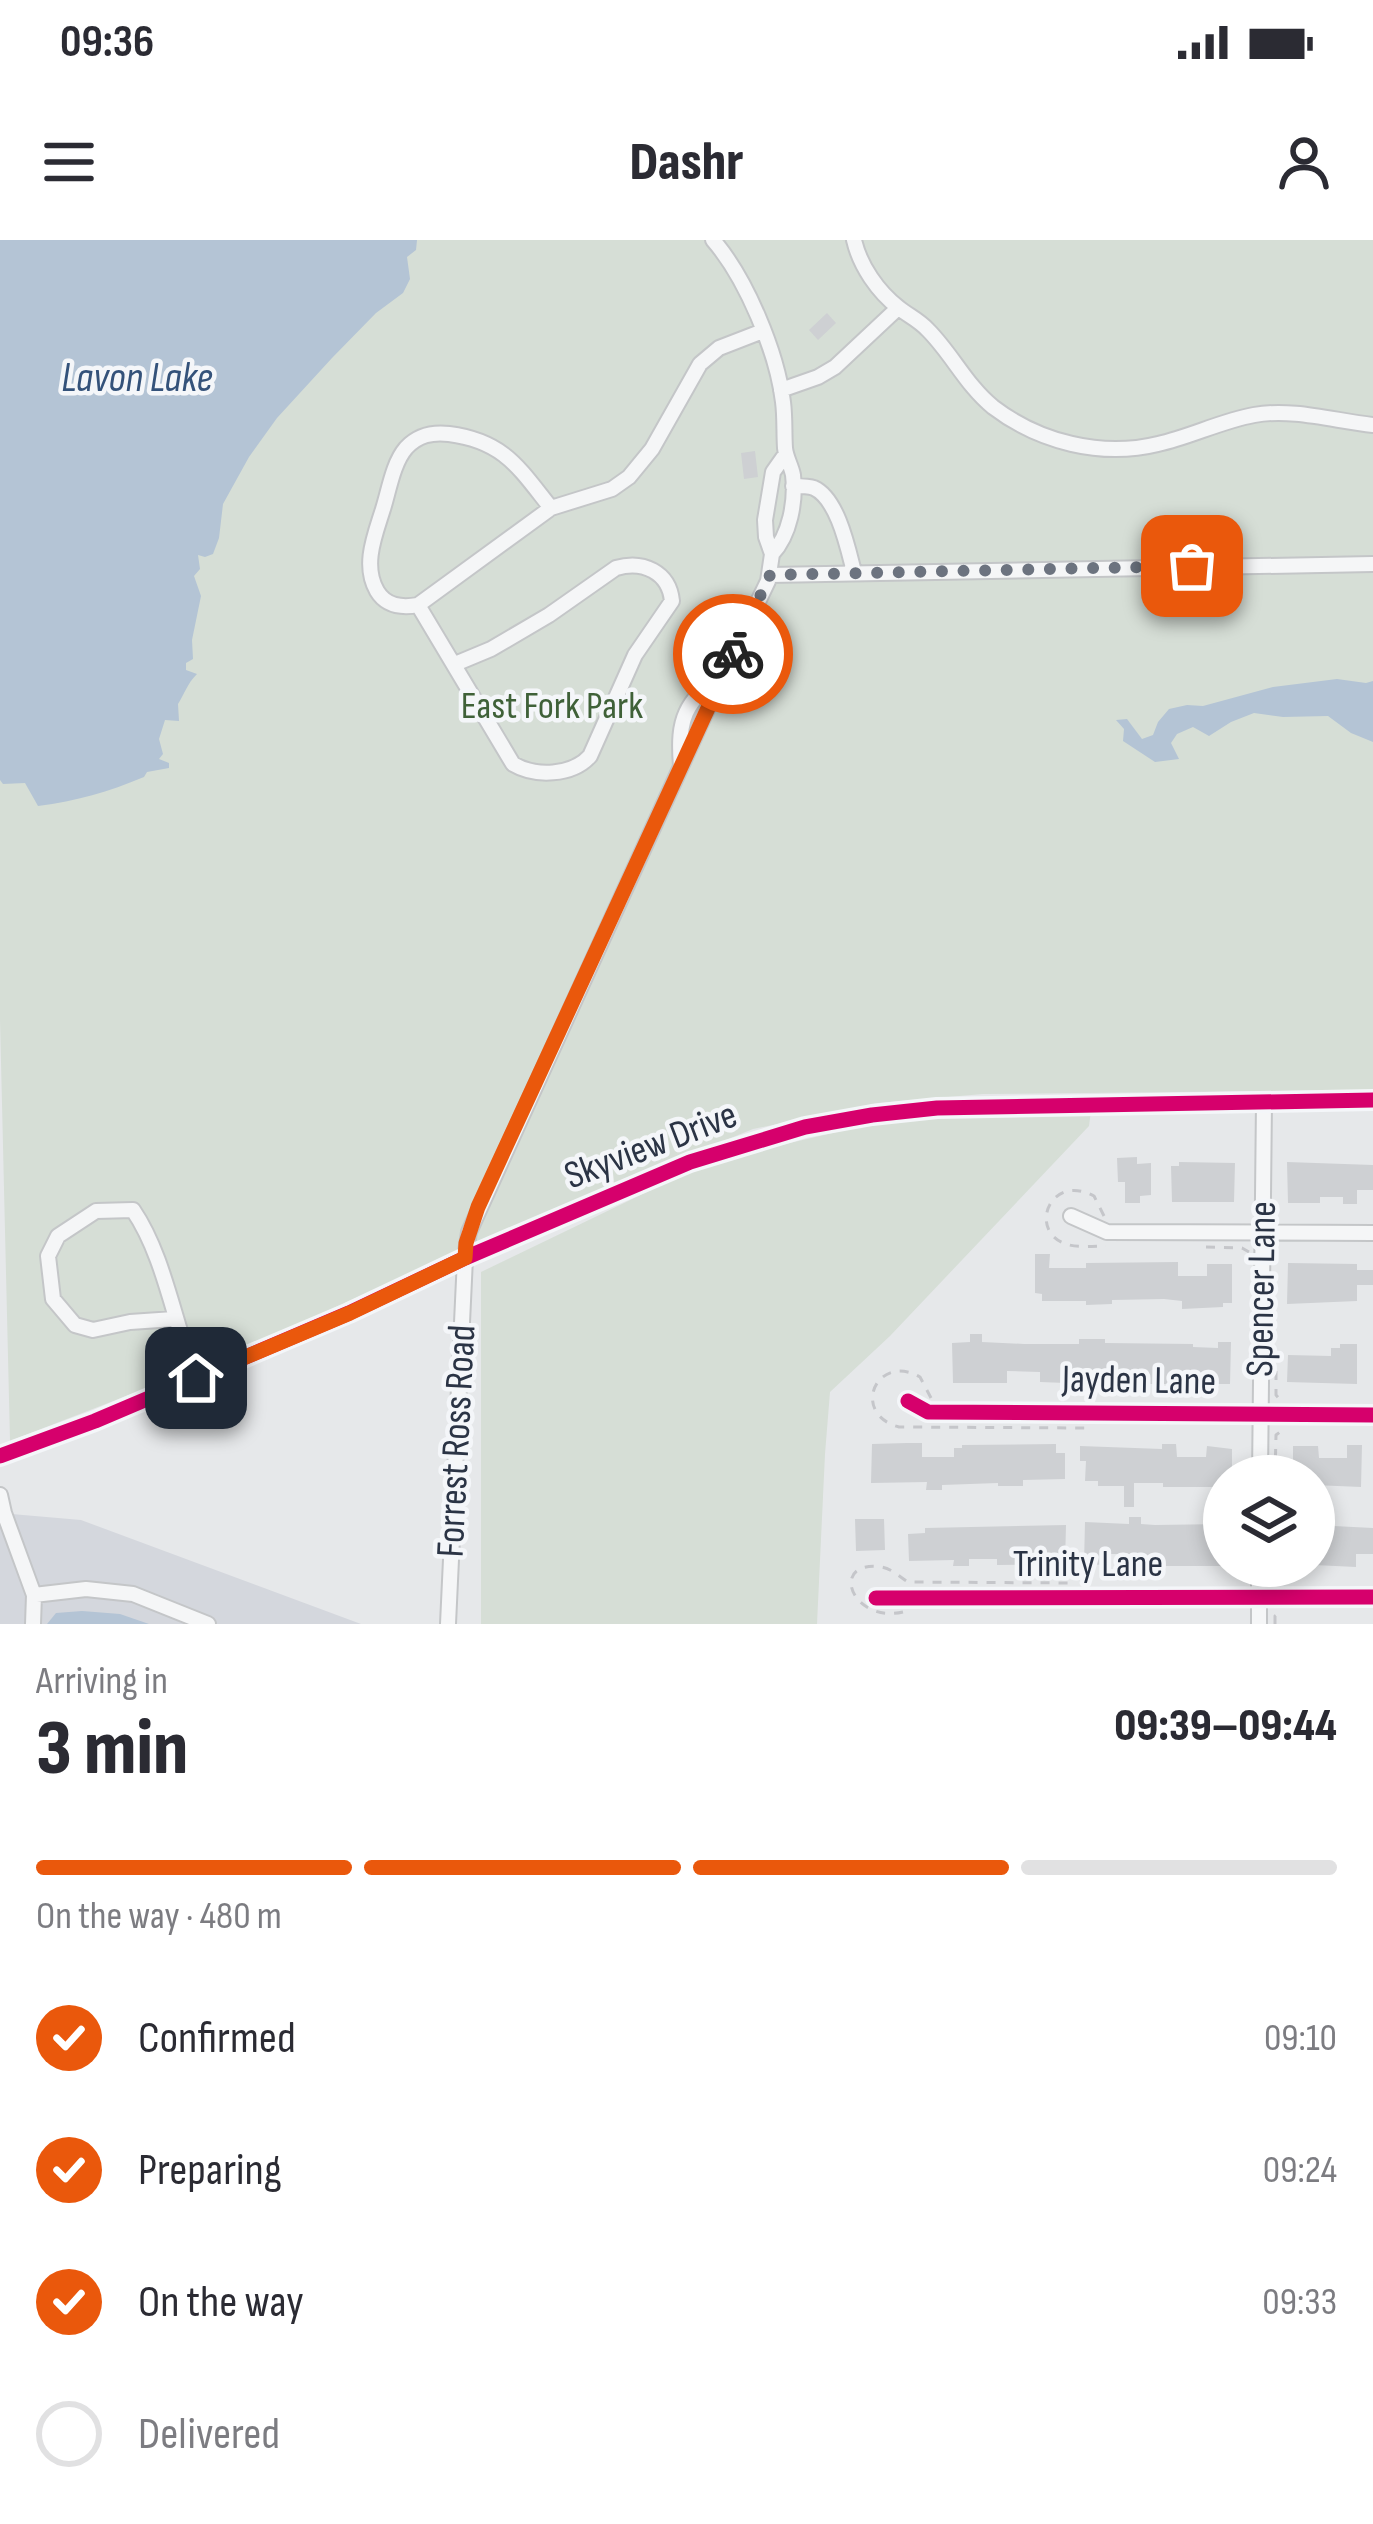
<!DOCTYPE html>
<meta charset="utf-8">
<style>
body{margin:0;font-family:"Sofia Sans Condensed",sans-serif;background:#f2f2f3;color:#2b2b33;height:100vh;display:flex;flex-direction:column;font-size:45px;white-space:nowrap}
*{box-sizing:border-box;margin:0}
p{font-size:39px;color:#7c7c81}
.icon{flex:none;width:66px;height:66px;fill:none;stroke:currentColor;stroke-width:2;stroke-linecap:round;stroke-linejoin:round}
.map{position:relative;height:1384px;overflow:hidden}
.details{display:flex;flex-direction:column;background:#fff;flex:1}
.details>*{flex:none}
.tools{position:absolute;left:1203px;top:1215px;display:grid;gap:24px}
.tools a{display:grid;place-items:center;width:132px;height:132px;border-radius:50%;background:#fff;box-shadow:0 6px 18px #0003;font-size:60px}
.pin{position:absolute;display:grid;place-items:center;width:102px;height:102px;color:#fff;margin:-51px;border-radius:24px;box-shadow:0 6px 18px #0006}
.courier{position:absolute;display:grid;place-items:center;width:120px;height:120px;margin:-60px;border:9px solid #ea580c;border-radius:50%;background:#fff;color:#222;box-shadow:0 3px 15px #0007}
.overview em{font-style:normal;font-weight:800}
.overview div{display:flex;flex-direction:column-reverse}
.overview{display:flex;align-items:center;justify-content:space-between;height:204px;padding:0 36px}
h1{font-size:78px;font-weight:800;line-height:90px}
.bar{display:grid;grid-template-columns:repeat(4,1fr);gap:18px 12px;align-content:center;height:144px;padding:0 36px}
.bar i{height:15px;border-radius:9px;background:#e1e1e2}
.bar .selected{background:#ea580c}
.bar p{grid-column:span 4}
ol{padding:0 36px;list-style:none}
li{display:flex;align-items:center;gap:36px;height:132px}
li p{margin-inline-start:auto}
li .icon{padding:12px;border-radius:50%;background:#ea580c;color:#fff;stroke-width:4}
li:last-child{color:#7c7c81}
li i{width:66px;height:66px;border:6px solid #e1e1e2;border-radius:50%}
.status{display:flex;justify-content:space-between;align-items:center;height:84px;padding:0 60px;background:#fff;direction:ltr}
.status svg{height:33px;fill:currentColor}
header{display:flex;justify-content:space-between;align-items:center;height:156px;padding:0 36px;background:#fff;font-size:54px;font-weight:800}
.map>svg:first-child{display:block}
.built{fill:#d4d7dd}
.green{fill:#d6ded6}
.water{fill:#b4c4d5}
.building{fill:#ced0d3}
.lines{fill:none;stroke-linecap:round;stroke-linejoin:round}
.minor-casing{stroke:#c4c6c8;stroke-width:18}
.path{stroke:#c5c6ca;stroke-width:3;stroke-dasharray:9 9;stroke-linecap:butt}
.minor{stroke:#f5f6f7;stroke-width:14}
.cycleway-casing{stroke:#f4f6f9;stroke-width:22}
.cycleway{stroke:#d6006c;stroke-width:15}
.done{stroke:#6c737f;stroke-width:12;stroke-dasharray:0 21.6}
.route{stroke:#ea580c;stroke-width:15}
.labels{text-anchor:middle;dominant-baseline:central;stroke-width:9;stroke-linejoin:round;paint-order:stroke}
.park-label{font-size:39px;fill:#3f6138;stroke:#f4f6f9}
.street-label{font-size:39px;fill:#2b3445;stroke:#f4f6f9}
.water-label{font-size:42px;font-style:italic;fill:#34527a;stroke:#f4f6f9}
</style>
<div class="status"><b>09:36</b><svg viewBox="0 0 49 12"><path d="M0 12V9h3v3zM5 12V6h3v6zM10 12V3h3v9zM15 12V0h3v12zM26 1h20v11H26zM47 4h2v5h-2z"/></svg></div>
<header><svg class="icon" aria-label="menu" viewBox="0 0 24 24"><path d="M4 6h16M4 12h16M4 18h16"/></svg>Dashr<svg class="icon" aria-label="person" viewBox="0 0 24 24"><circle cx="12" cy="8" r="4"/><path d="M4 21q1-7 8-7t8 7"/></svg></header>
<div class="map">
<svg width="1373" height="1384" viewBox="0 0 1373 1384">
<rect width="100%" height="100%" fill="#e6e8ea"/>
<path class="built" d="M0 1273 81 1280 361 1384H0Z"/>
<path class="green" d="M255 0H1373V850L983 854 878 863 753 889 508 989 214 1122 10 1201 0 780V466Z
M1091 871 1089 886 890 1096 830 1152 825 1214 817 1384H481V1032L680 936 760 910 854 888 929 877Z"/>
<path class="water" d="M0 0H417L416 10 407 17 410 39 403 53 376 73 332 118 277 178 249 217 223 264 219 298 213 314 205 317 198 315 200 329 194 336 201 356 192 400 193 419 186 423V430L197 434C187 444 185 453 178 464L179 481 165 480 159 499 163 514 159 519 169 523V528L147 532 144 537C108 552 77 561 38 566L25 543 3 544 0 540Z
M1337 439 1366 443 1373 441V502L1351 493 1328 476 1283 477 1254 473 1231 482 1209 496 1193 487 1177 494 1171 503 1179 519 1155 522 1123 501 1124 489 1116 480 1127 479 1142 499 1153 495 1158 482 1169 469 1187 465 1203 466 1273 447Z
M82 1371 120 1374 149 1384H47L56 1373Z"/>
<path class="building" d="M827 73 836 83 818 100 809 90Z
M755 211 758 237 744 239 741 213Z
M1137 917V924L1151 923V955L1140 956V963H1125V942H1118L1117 918Z
M1179 922 1235 923 1234 962H1172L1171 926H1179Z
M1287 922 1373 925V950H1357V964H1343V957H1320V963H1288Z
M1035 1014H1050L1049 1028H1086V1023L1178 1022V1036H1207V1024H1232V1063H1223V1067L1182 1069V1061L1164 1059 1112 1060V1064L1086 1065V1061H1042V1054L1035 1053Z
M1288 1023 1357 1024V1030H1373V1045H1357V1061L1287 1064Z
M970 1094H982V1102L1024 1104H1079V1099H1105V1103L1193 1104V1107L1218 1108V1102H1231L1230 1144H1098V1131L1066 1130V1143L1040 1142V1132L1007 1131V1143H953L952 1103 970 1102Z
M1340 1104H1357V1144L1287 1142 1288 1115 1331 1116V1108H1340Z
M907 1203H922V1217H954V1208H962V1205L1056 1204V1213H1065V1239L1023 1240V1246H998V1243L942 1245V1250H926L927 1242 871 1243 872 1204Z
M1162 1204H1176L1177 1217H1206L1207 1206 1232 1209V1236H1224V1247H1163V1243H1134V1267H1124V1246H1098V1241H1085L1086 1221H1080V1206L1162 1209Z
M1347 1205H1362L1361 1247 1314 1245V1236H1293V1206H1318L1319 1218H1347Z
M1129 1277H1141V1284L1155 1285 1224 1284V1314H1221V1326H1140V1314H1106V1325L1084 1324 1085 1282 1129 1284Z
M855 1279H884L885 1310 856 1311Z
M1066 1285 1065 1324 997 1325V1319H969V1326H953L954 1320 909 1321 908 1294 925 1293V1288Z
M1314 1285 1373 1288V1314H1356V1327L1314 1325Z"/>
<g class="lines">
<g class="minor-casing">
<path id="minor" d="M713 0C746 38 777 112 783 162 785 177 784 193 785 208 786 218 791 225 793 235 796 261 790 295 772 314
M854 0C860 26 878 52 899 68 909 76 919 80 928 90 952 114 966 145 993 167 1039 202 1101 218 1158 204 1190 197 1221 181 1254 175 1293 168 1335 181 1373 185
M781 150 818 137 835 127 898 68
M793 246C798 246 809 246 814 248 838 259 848 309 854 332
M551 268C519 228 504 201 449 194 432 192 418 195 406 208 393 223 389 250 383 269 375 295 362 325 377 351 386 366 401 368 418 365L551 268 612 249 629 237 652 209 700 124 719 108 763 91
M770 335 1373 324
M418 365 513 524C535 537 572 536 590 516L635 415 672 361C669 332 643 320 616 328L549 375 491 409 455 424
M681 526C677 477 685 464 722 432
M1071 976 1107 992 1373 993
M174 1079 130 1082 93 1090 75 1085 53 1059 48 1016 58 996 96 971 133 970C165 1017 174 1084 196 1138
M908 1161 928 1172 1373 1175
M0 1216 95 1181 349 1073 465 1018 690 922 805 887 872 875 937 868 1373 860
M1260 1236 1264 862
M0 1255 4 1273 34 1355 33 1384
M34 1355 86 1349 133 1354 208 1384
M876 1358 1373 1357
M448 1384 465 1018 469 992 719 443 768 341 772 314 766 297 765 280 773 232 785 215
M1259 1384V1326"/>
</g>
<path class="path" d="M1104 976 1094 956C1049 932 1028 992 1066 1004 1077 1008 1094 1006 1106 1006
M1206 1007 1242 1008 1249 1012
M1276 1113V1155L1281 1161
M931 1158 920 1137C876 1112 850 1174 899 1187L1087 1188
M1275 1236 1276 1195 1284 1189
M1275 1326V1337L1281 1343
M903 1372C851 1384 828 1319 882 1327 892 1329 900 1337 908 1342L1070 1343
M1275 1384V1376L1282 1371"/>
<use href="#minor" class="minor"/>
<g class="cycleway-casing">
<path id="cycleway" d="M908 1161 928 1172 1373 1175
M0 1216 95 1181 349 1073 465 1018 690 922 805 887 872 875 937 868 1373 860
M876 1358 1373 1357"/>
</g>
<use href="#cycleway" class="cycleway"/>
</g>
<g class="lines">
<path class="done" d="M733 414 770 335 1192 326"/>
<path class="route" d="M196 1138 350 1073 465 1018 466 1003 478 967 733 414"/>
</g>
<g class="labels">
<g class="park-label">
<text x="552" y="466">East Fork Park</text>
</g>
<g class="street-label">
<text transform="translate(651 906) rotate(-21)">Skyview Drive</text>
<text transform="translate(1262 1049) rotate(-89)">Spencer Lane</text>
<text transform="translate(1139 1141) rotate(1)">Jayden Lane</text>
<text transform="translate(457 1201) rotate(-87)">Forrest Ross Road</text>
<text x="1088" y="1324">Trinity Lane</text>
</g>
<g class="water-label">
<text x="137" y="138">Lavon Lake</text>
</g>
</g>
</svg>
<div class="tools">
<a><svg class="icon" aria-label="layers" viewBox="0 0 24 24"><path d="M12 4l9 5-9 5-9-5zM3 14l9 5 9-5"/></svg></a>
</div>
<div class="pin" style="left:1192px;top:326px;background:#ea580c"><svg class="icon" aria-label="bag" viewBox="0 0 24 24"><path d="M5 8h14l-1 12H6zM9 8a3 3 0 0 1 6 0"/></svg></div>
<div class="pin" style="left:196px;top:1138px;background:#1f2937"><svg class="icon" aria-label="home" viewBox="0 0 24 24"><path d="M3 11l9-7 9 7M6 9v11h12V9"/></svg></div>
<div class="courier" style="left:733px;top:414px"><svg class="icon" aria-label="bike" viewBox="0 0 24 24"><circle cx="6" cy="16" r="4"/><circle cx="18" cy="16" r="4"/><path d="M6 16l4-8h5l3 8M10 8l3 8H6M13 5h3"/></svg></div>
</div>
<section class="details">
<div class="overview"><div><h1>3 min</h1><p>Arriving in</p></div><em>09:39–09:44</em></div>
<div class="bar"><i class="selected"></i><i class="selected"></i><i class="selected"></i><i></i><p>On the way · 480 m</p></div>
<ol>
<li><svg class="icon" aria-label="check" viewBox="0 0 24 24"><path d="M5 12l5 5 9-10"/></svg>Confirmed<p>09:10</p></li>
<li><svg class="icon" aria-label="check" viewBox="0 0 24 24"><path d="M5 12l5 5 9-10"/></svg>Preparing<p>09:24</p></li>
<li><svg class="icon" aria-label="check" viewBox="0 0 24 24"><path d="M5 12l5 5 9-10"/></svg>On the way<p>09:33</p></li>
<li><i></i>Delivered</li>
</ol>
</section>
